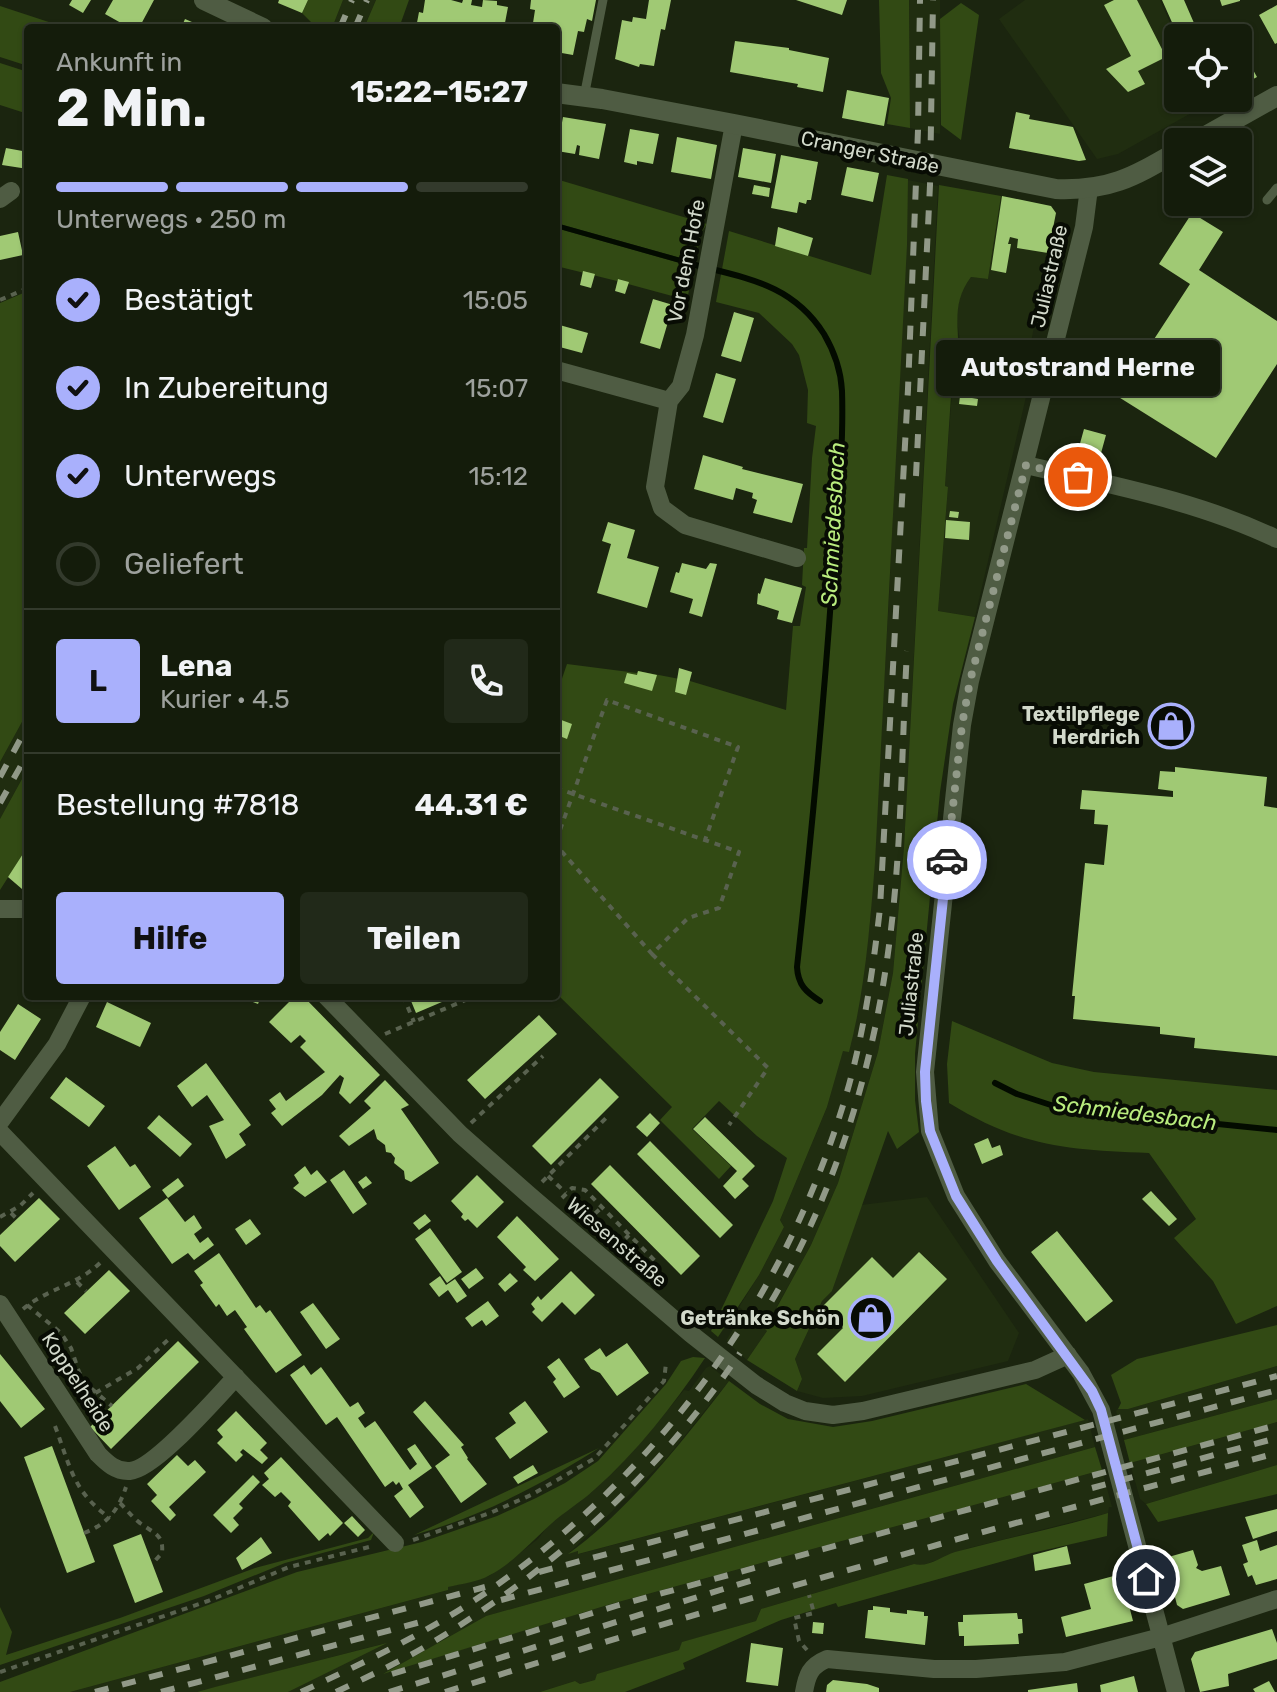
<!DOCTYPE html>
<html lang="de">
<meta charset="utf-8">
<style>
body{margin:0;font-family:Rubik,sans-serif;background:#212919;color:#f1f3f6;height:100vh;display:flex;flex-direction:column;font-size:30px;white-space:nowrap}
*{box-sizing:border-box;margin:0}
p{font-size:26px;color:#9da19d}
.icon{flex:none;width:44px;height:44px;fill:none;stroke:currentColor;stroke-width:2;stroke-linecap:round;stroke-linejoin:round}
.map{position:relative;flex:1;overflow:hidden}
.side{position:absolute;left:24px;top:24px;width:536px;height:976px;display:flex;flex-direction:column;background:#141c0b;border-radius:8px;box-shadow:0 2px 6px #0004,0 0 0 2px #333a2c}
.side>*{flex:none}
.tools{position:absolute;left:1164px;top:24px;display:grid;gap:16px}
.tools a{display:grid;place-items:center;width:88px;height:88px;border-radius:8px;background:#141c0b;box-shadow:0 2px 6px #0004,0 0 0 2px #333a2c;font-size:40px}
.pin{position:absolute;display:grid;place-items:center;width:68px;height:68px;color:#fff;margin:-34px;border:4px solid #fff;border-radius:50%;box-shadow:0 2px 8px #0007}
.courier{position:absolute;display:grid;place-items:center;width:80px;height:80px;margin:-40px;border:6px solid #a9b0fc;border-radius:50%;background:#fff;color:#222;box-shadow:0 2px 10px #0007}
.bubble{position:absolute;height:56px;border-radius:8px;background:#141c0b;box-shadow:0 2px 6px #0004,0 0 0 2px #333a2c;font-size:26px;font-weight:700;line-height:56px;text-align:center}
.overview em{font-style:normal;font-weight:700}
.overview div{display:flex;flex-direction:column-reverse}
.overview{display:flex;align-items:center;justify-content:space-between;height:136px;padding:0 32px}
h1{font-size:52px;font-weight:700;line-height:60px}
.bar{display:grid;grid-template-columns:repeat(4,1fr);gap:12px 8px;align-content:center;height:96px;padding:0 32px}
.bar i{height:10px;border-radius:6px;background:#333a2c}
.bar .current{background:#a9b0fc}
.bar p{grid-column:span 4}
.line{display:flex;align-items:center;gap:20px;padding:0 32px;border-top:2px solid #333a2c}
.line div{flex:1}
.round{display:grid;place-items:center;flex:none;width:84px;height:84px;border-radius:8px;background:#212919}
ol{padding:0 32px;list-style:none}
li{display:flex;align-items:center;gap:24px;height:88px}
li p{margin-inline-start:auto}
li .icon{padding:8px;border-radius:50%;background:#a9b0fc;color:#111;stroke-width:4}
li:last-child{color:#9da19d}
li i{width:44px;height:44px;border:4px solid #333a2c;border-radius:50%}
.primary-button{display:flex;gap:16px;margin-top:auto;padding:16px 32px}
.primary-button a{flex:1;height:92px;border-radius:8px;background:#a9b0fc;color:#111;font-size:32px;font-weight:700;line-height:92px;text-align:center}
.primary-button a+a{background:#212919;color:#f1f3f6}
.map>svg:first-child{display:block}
.built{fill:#202d10}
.green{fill:#324a14}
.water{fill:#030b00}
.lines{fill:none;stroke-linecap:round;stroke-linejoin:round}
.stream{stroke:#030b00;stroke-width:6}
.building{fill:#a0c974}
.path{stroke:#59624f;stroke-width:4;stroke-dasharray:6 6;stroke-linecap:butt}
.service{stroke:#4f5c43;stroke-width:9}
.minor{stroke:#4f5c43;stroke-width:18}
.tertiary{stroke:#4f5c43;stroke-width:20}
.rail{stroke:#919988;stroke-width:6;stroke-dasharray:14 14;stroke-linecap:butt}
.done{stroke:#929a89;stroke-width:8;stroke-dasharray:0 14.4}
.route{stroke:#a9b0fc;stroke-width:10}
.labels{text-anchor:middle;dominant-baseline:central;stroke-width:8;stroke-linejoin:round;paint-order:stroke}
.street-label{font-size:20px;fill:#d2d9cb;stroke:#080c04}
.poi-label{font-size:20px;font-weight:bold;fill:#d2d9cb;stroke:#080c04;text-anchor:end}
.water-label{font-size:22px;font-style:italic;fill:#b9ec7e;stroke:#080c04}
</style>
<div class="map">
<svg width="1277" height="1692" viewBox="0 0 1277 1692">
<rect width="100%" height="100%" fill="#1b250f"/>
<path class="built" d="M343 0H376L364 28H332Z
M909 0H940V134L910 128Z
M1025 0H1160L1178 41V98H1209L1211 102 1118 154 1097 159 999 19Z
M908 180 938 186 904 847 893 973 878 1052 838 1183 811 1245 765 1328 767 1331 747 1360 727 1342V1339L744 1311 739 1307 759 1275 784 1227 780 1220 827 1107 843 1050 854 1031 870 922 889 598Z
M1001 196 1051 206 1055 211 1031 343 1038 345 975 617 938 611 948 487 945 486 954 365 958 366 960 342 956 313 962 289 971 277 988 279Z
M28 711V768L0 819V762Z
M927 1197 1019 1333 1008 1361 862 1396 823 1398 797 1391 802 1379 795 1359 822 1301 832 1291 861 1205Z
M710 1366 729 1381 665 1460 570 1552 579 1551V1554L1088 1419 1095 1447 486 1616 389 1671 611 1604 1102 1470 1112 1507H1109L1108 1513 969 1548 921 1566 914 1564 761 1609 756 1621 683 1642 679 1650 598 1674 595 1680 580 1684 575 1681 540 1692H288L382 1644 197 1692H70L448 1590V1587L489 1576 538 1539 547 1527 582 1497 591 1493 648 1434 684 1390 689 1391 706 1368Z
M1277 1366V1399L1124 1440 1116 1411 1118 1409H1128Z
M1277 1422V1465L1146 1504 1140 1499 1130 1463Z"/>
<path class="green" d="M308 0H343L332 28 315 26 302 13Z
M376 0H409L399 28H364Z
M879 0H909L910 128 887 124 891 98 881 73Z
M961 3 979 15 961 140 941 125 940 19Z
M0 6 67 28H28V66L0 57Z
M0 63 28 72V114L0 105Z
M887 175 908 179 907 245 875 862C870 925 865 991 849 1052L843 1051 827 1107 780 1220 784 1227 759 1275 718 1337 711 1331 773 1201 787 1158 757 1136 719 1101 692 1129 731 1166 719 1179 660 1120 672 1107 556 993V696L567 664 637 673 638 671 690 681 786 710 793 626H800L806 587 802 585 804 548H807L812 458 816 426 807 423 808 390 799 355 792 344 759 313 716 302 729 231 871 275Z
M556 179 707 224 701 233 695 262 556 223Z
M939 185 1001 196 988 279 971 277C949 306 961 332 958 366H953L945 486 948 487 938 611 975 617 953 704 940 792 915 1054V1100L919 1132 897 1149 888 1131 832 1291 822 1301 795 1359 802 1379 797 1391 747 1360 767 1331 765 1329 811 1245 838 1183 878 1052 893 973 904 847Z
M556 228 694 267 687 300 628 284V282L619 279 617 281 556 266Z
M28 291V711L0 762V303Z
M28 768V846L0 890V819Z
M952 1021 1052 1063 1094 1072 1277 1090V1306L1236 1324 1213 1281 1174 1238 1196 1219 1149 1153C1067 1150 1021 1147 949 1103L947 1064Z
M1277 1325V1366L1128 1409H1118L1121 1403 1111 1375 1137 1359Z
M693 1357 705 1358C673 1406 637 1452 594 1490 581 1502 564 1512 551 1524 532 1541 513 1563 490 1575 478 1582 461 1584 448 1587V1590L70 1692H0V1682L297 1572 422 1542 497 1516 536 1498 565 1483 598 1461 666 1384 681 1361Z
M729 1381 760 1404 788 1419 833 1427 872 1421 1026 1384 1085 1420 578 1554V1551L568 1554C629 1510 683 1441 729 1381Z
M1277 1399V1422L1130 1463 1124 1440Z
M1095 1447 1102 1470 611 1604 383 1674 486 1616Z
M599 1448C541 1485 480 1517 414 1535Z
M1277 1465V1494L1158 1522 1146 1504Z
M1108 1513 1107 1536 1032 1553 838 1607 836 1603 781 1620 683 1663 685 1669 625 1692H540L575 1681 580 1684 595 1680 597 1674 679 1650 682 1642 756 1621 761 1609 914 1564C928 1568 942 1556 955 1552 1006 1538 1058 1528 1108 1513Z
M374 1532 371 1540 285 1563 204 1596 0 1665V1607L12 1632 6 1655 120 1618 255 1568 368 1538Z
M387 1643 288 1692H197L215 1687Z"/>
<path class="water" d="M556 223 695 262 694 267 556 228Z"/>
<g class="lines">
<path class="stream" d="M688 263C743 278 791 282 824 334 834 351 841 372 842 391 844 456 836 521 832 585 823 713 811 840 797 967 798 985 806 992 820 1001
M995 1083 1017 1094 1060 1108 1277 1130"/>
</g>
<path class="building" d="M72 0H91L83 13 69 5Z
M113 0H154L139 28H130L105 14Z
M279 0H308L302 13 278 3Z
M425 0H451L462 3 463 0H472L471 5 482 7 483 0 497 1V5L508 7 504 28H416L419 12 423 13Z
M531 0H596L592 21 587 19 584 32 578 31 573 55 556 52V28H538L539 24 533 23 535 10 530 9Z
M649 0H671L665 30 661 29 654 66 640 64 639 67 615 59 622 20 632 22 633 17 646 19Z
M796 0H847L842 15Z
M1114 0H1137L1166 57 1138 71 1145 84 1128 92 1106 69 1131 56 1104 5Z
M1162 0H1184L1197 30 1194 32 1197 38H1179Z
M1220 0H1240V1L1222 6Z
M1277 5V43L1275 44 1259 15Z
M185 19 206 28H181Z
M735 41 789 48V50L829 58 823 92 797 87 798 84 730 72Z
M1240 41 1245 51 1243 52 1257 77 1238 87Z
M847 90 889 98 884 126 842 118Z
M1016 112 1030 115 1029 119 1073 127 1086 160 1079 161 1009 148Z
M563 117 606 124 599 159 579 155 580 146 577 145 575 154 557 151Z
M630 129 659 134 653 164 637 161V165L624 162Z
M677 137 717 145 711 179 671 172Z
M6 148 28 152V169L2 165Z
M743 148 776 154 771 183 738 177Z
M781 155 818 162 811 200H807L806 204 799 202 797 213 771 208Z
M847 167 879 173 873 202 841 195Z
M754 185 770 188 769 197 752 194Z
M1002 196 1051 206 1056 213 1048 253 1017 248 1018 239 1010 237 1008 244H1011L1006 273 991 270Z
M1192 213 1223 232 1199 270 1277 321V364L1216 458 1117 396 1190 284 1159 264Z
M778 227 813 238 808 256 775 246Z
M18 232 23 255 0 260V236Z
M583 271 595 274 591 288 580 285Z
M618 279 629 282 625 294 615 291Z
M653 299 673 305 660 349 640 343Z
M734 312 754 318 741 362 721 356Z
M556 324 588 333 582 353 556 346Z
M962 369 980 373 976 394 960 392Z
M716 373 736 379 723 423 703 417Z
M960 396 978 399 977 406 959 404Z
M1084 429 1106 435 1098 464 1076 458Z
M703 455 743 467 742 469 803 484 792 523 753 513 757 500 752 498 753 493 736 488 733 500 694 489Z
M950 511 959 512 958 518 949 517Z
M946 520 970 522 969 540 945 538Z
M608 522 635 530 627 558 659 567 647 608 597 593 611 544 602 541Z
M682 563 706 569 710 563 717 564 702 617 689 613 693 599 670 592 676 572 679 573Z
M765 578 802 588 792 623 777 619 779 611 757 604 758 593 760 594Z
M679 668 692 672 686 695 675 692Z
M638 671 657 675 652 691 624 683 627 673 637 675Z
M1163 711 1181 713 1178 743 1159 741Z
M556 718 572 724 567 739 562 737 557 754Z
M1175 767 1267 777 1264 806 1277 808V1056L1194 1048 1195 1038 1160 1034V1027L1073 1019 1075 996H1072L1085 863 1104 865 1108 825 1094 824 1095 810 1080 809 1082 790 1173 797V791L1158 789 1160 771 1175 772Z
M28 846V879L22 889 8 877Z
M238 996H261L258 1004Z
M295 996H303L380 1075 350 1104 339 1093 344 1078 340 1075 322 1095 282 1126 271 1113 276 1109 269 1100 280 1092 286 1101 325 1072 300 1047 306 1041 300 1035 291 1043 269 1022Z
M409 996H456L416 1013Z
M107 1002 151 1023 140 1047 96 1027Z
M18 1004 41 1019 15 1060 0 1050V1032Z
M539 1015 557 1034 485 1099 467 1080Z
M206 1063 251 1125 239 1134 246 1145 226 1159 209 1126 224 1120 207 1095 192 1107 177 1086Z
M66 1077 105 1106 89 1127 50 1098Z
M600 1078 619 1097 551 1165 532 1146Z
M385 1080 409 1105 401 1109 439 1163 411 1182 405 1179 404 1171 394 1163 395 1158 391 1153 386 1152 385 1145 377 1139 374 1129 349 1146 339 1136 371 1108 364 1101Z
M650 1113 660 1123 647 1137 636 1127Z
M159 1115 192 1144 180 1157 147 1128Z
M705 1117 755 1166 742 1179 749 1186 735 1199 723 1186 737 1171 693 1129Z
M988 1138 992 1148 1000 1145 1003 1155 982 1164 974 1144Z
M650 1141 733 1225 720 1238 637 1154Z
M115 1146 130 1167 135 1164 151 1187 119 1210 87 1166Z
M610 1165 700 1256 681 1275 591 1184Z
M305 1166 311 1175 317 1170 327 1182 305 1197 293 1188 299 1183 294 1175Z
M344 1170 367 1204 353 1214 330 1180Z
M477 1175 504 1202 477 1228 468 1219 465 1221 461 1217 463 1214 451 1201Z
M366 1176 372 1183 363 1189 358 1182Z
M178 1178 184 1186 168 1198 162 1190Z
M1151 1191 1177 1219 1169 1226 1142 1199Z
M39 1198 60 1219 15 1262 0 1246V1235Z
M167 1198 185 1222 194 1215 202 1228 194 1234 200 1243 208 1237 214 1245 194 1260 188 1253 172 1264 139 1218Z
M425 1214 431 1221 419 1230 413 1223Z
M517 1216 559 1259 535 1281 523 1270 526 1267 497 1237Z
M250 1219 261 1234 246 1245 235 1229Z
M430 1228 462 1272 447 1283 415 1239Z
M1057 1231 1113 1301 1086 1322 1031 1252Z
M919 1252 947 1279 845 1382 817 1354 843 1328 822 1307 872 1257 893 1278Z
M219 1253 256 1308 260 1305 266 1313 270 1310 302 1355 276 1373 244 1329 247 1327 235 1310 227 1316 219 1304 216 1307 200 1285 203 1283 194 1271Z
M476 1268 484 1278 469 1289 461 1279Z
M109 1270 130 1291 85 1334 64 1313Z
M571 1271 595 1295 575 1315 562 1302 542 1322 532 1312 535 1309 531 1304 538 1296 541 1300Z
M510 1273 518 1281 505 1292 498 1284Z
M440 1276 446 1285 455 1279 467 1296 457 1303 448 1290 439 1297 429 1284Z
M488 1301 499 1316 486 1326 482 1320 472 1327 465 1318Z
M313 1303 340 1339 326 1349 300 1312Z
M178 1341 199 1362 111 1449 90 1427Z
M627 1343 649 1373 617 1396 600 1373 591 1369 584 1359 600 1348 606 1357Z
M0 1354 45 1409 21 1428 0 1401Z
M559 1358 580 1387 564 1398 553 1382 556 1379 547 1367Z
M304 1365 311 1375 321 1367 350 1407 358 1402 365 1413 358 1418 365 1428 375 1421 410 1470 417 1464 407 1449 415 1444 432 1468 408 1485 424 1507 410 1518 394 1496 403 1489 399 1482 396 1485 393 1481 385 1487 337 1417 326 1425 290 1375Z
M425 1401 464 1445 461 1447 468 1458 467 1459 487 1484 461 1503 435 1466 450 1455 413 1412Z
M525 1401 548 1432 510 1459 495 1438 516 1423 509 1413Z
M236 1411 267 1443 260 1450 268 1458 262 1464 243 1449 240 1452 243 1455 236 1462 217 1443 223 1437 217 1430Z
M52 1446 95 1562 67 1573 24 1457Z
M177 1455 188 1466 195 1460 206 1472 169 1507 176 1515 170 1521 151 1501 157 1495 147 1484Z
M281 1457 343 1523 330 1536 328 1533 319 1541 288 1506 291 1502 281 1492 275 1497 262 1485 269 1479 264 1473Z
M533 1465 538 1473 518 1484 513 1477Z
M253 1475 260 1482 239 1504 243 1508 233 1518 239 1525 231 1533 213 1515Z
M1277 1509V1531L1253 1539 1245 1517Z
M352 1516 365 1530 358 1537 344 1523Z
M141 1534 163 1592 135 1603 113 1545Z
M261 1537 272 1553 242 1570 236 1558Z
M1257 1540 1260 1551 1277 1545V1579L1256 1585 1252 1575 1248 1577 1243 1564 1248 1562 1242 1545Z
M1067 1546 1071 1564 1035 1571 1033 1555Z
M1193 1550 1198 1565 1196 1568 1202 1571 1221 1566 1230 1595 1183 1609 1177 1605 1165 1558Z
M1121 1574 1133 1621 1066 1637 1061 1617 1091 1609 1084 1584Z
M873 1606 890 1608V1612L898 1613 907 1614V1610L924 1612V1616H928L925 1645 865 1638 868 1610H873Z
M1017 1613 1018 1619H1022L1023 1633 1018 1634 1019 1644 964 1646V1636H959L958 1622H963V1615Z
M813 1622 824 1623 823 1634 812 1633Z
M1272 1629 1277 1643V1659L1228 1674 1229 1686 1200 1692 1191 1659 1195 1652Z
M751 1643 783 1648 778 1686 746 1682Z
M1134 1676 1138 1692H1101L1100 1685Z
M833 1680 867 1684 879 1688V1692H826L827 1685Z
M1269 1681 1275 1692H1255L1253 1689Z
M1077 1683 1078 1692H1028V1690Z"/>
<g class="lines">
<path class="path" d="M0 300 28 288
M556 788 739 852 719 908 688 918 652 954 556 845
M556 841 607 700 738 747 705 840
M652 954 768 1068 729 1125
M403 996 414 1022
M385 1034 475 996
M471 1123 543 1056
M548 1176 566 1193
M542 1182 606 1118
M562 1198 572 1188 585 1190 657 1263 648 1272
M11 1213 17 1219
M0 1217 20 1206 33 1193
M586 1222 602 1207
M617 1247 629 1235
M77 1282 86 1291
M27 1305 61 1333 71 1348 79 1372 86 1384 112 1406
M23 1309C47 1289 77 1285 100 1263
M85 1399 138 1368 171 1337
M55 1426C70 1466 73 1492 110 1518
M120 1503C127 1510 133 1518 140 1523 153 1533 164 1534 162 1553L152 1564
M84 1533C107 1524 118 1511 126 1487
M413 1540 490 1513 531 1495 595 1458 664 1381 666 1363
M807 1650 799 1641 794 1618 814 1613 809 1595
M0 1672 208 1601 289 1567 373 1546"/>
<path class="service" d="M584 97 603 0
M1267 200 1277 188"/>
<path class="minor" d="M734 124 695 335 681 386 669 401 655 487 662 508 685 525 797 558
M1089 188 1084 227 970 681 962 725 925 1072 930 1131 956 1196 997 1261 1081 1373 1101 1410 1176 1692
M0 199 11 191
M556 370 669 401
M1026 465C1111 485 1198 501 1277 539
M0 909H28
M326 996 460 1134 529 1195 691 1334 756 1385 785 1403 805 1411 833 1415 863 1411 1035 1370 1068 1355
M0 1122 57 1044 82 996
M0 1132 395 1543
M0 1304 98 1454C107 1463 116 1472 130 1471 155 1469 216 1398 236 1377
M804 1692C807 1675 810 1666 827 1659L934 1669H976L1065 1662 1161 1637 1277 1599"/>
<path class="tertiary" d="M204 0 263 28
M556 93 602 99 734 124 1056 189C1110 191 1133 177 1178 151
M1195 142 1277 96"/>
<path class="rail" d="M340 28 352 0
M355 28 367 0
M916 476 930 185 933 0
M0 777 28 725
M0 803 28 753
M757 1325C824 1219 866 1097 885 973 902 867 901 758 907 651
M1092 1488 1277 1438
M539 1572 1277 1376
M501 1600 1277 1390
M392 1674 619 1605 1277 1425
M95 1692 485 1587
M161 1692 428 1620
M301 1692C359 1665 418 1637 472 1602 654 1482 786 1301 847 1092 864 1032 873 970 880 908L908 389 918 130 920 0
M336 1692C369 1676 402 1661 433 1642 556 1568 661 1471 740 1353
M389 1692 756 1579
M445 1692C720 1604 998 1526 1277 1453"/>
</g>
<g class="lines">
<path class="done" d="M947 860 962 725 970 681 1026 465 1078 477"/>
<path class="route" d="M947 860 925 1072 926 1101 930 1131 956 1196 997 1261 1092 1391 1101 1410 1146 1579"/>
</g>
<defs>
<g id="shop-ring" transform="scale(2.3)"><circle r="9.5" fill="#080c04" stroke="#a9b0fc" stroke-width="1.5"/><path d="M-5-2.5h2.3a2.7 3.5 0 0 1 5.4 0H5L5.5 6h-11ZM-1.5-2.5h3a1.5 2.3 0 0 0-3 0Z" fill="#a9b0fc"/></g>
</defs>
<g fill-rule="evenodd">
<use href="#shop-ring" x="1171" y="726"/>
<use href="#shop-ring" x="871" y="1318"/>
</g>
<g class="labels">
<g class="street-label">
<text transform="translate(870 152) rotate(12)">Cranger Straße</text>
<text transform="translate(686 261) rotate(-79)">Vor dem Hofe</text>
<text transform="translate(1049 276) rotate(-77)">Juliastraße</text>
<text transform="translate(911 984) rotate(-84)">Juliastraße</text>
<text transform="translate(617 1242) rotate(41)">Wiesenstraße</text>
<text transform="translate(78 1382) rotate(57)">Koppelheide</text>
</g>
<g class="poi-label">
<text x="1140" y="714">Textilpflege<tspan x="1140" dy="23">Herdrich</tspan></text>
<text x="840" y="1318">Getränke Schön</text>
</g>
<g class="water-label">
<text transform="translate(833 524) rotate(-87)">Schmiedesbach</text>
<text transform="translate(1135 1113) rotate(7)">Schmiedesbach</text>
</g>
</g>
</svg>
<div class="tools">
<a><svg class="icon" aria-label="locate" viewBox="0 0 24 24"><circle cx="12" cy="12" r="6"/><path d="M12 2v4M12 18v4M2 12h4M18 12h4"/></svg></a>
<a><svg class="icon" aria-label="layers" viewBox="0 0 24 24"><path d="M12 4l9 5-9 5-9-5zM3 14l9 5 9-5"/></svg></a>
</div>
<div class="pin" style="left:1078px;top:477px;background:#ea580c"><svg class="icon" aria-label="bag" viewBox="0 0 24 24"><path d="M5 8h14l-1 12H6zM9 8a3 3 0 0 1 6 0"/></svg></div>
<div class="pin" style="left:1146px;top:1579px;background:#1f2937"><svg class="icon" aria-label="home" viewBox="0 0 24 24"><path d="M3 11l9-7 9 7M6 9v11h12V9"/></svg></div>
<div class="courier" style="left:947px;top:860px"><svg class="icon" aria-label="car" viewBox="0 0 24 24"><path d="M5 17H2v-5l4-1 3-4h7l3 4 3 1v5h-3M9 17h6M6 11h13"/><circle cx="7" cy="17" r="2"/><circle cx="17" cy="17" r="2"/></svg></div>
<div class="bubble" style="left:936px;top:340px;width:284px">Autostrand Herne</div>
<section class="side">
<div class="overview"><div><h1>2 Min.</h1><p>Ankunft in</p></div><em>15:22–15:27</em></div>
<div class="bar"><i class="current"></i><i class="current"></i><i class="current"></i><i></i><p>Unterwegs · 250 m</p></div>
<ol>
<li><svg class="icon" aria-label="check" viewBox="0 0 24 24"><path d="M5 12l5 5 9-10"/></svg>Bestätigt<p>15:05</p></li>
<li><svg class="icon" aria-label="check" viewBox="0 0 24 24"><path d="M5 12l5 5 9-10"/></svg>In Zubereitung<p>15:07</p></li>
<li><svg class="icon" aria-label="check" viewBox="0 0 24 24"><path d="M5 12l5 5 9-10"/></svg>Unterwegs<p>15:12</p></li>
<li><i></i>Geliefert</li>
</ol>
<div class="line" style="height:144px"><b class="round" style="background:#a9b0fc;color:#111">L</b><div><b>Lena</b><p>Kurier · 4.5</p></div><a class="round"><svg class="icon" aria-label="phone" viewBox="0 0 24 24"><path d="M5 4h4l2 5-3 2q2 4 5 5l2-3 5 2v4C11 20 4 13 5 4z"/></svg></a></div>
<div class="line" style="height:104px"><div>Bestellung #7818</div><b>44.31 €</b></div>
<div class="primary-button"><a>Hilfe</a><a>Teilen</a></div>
</section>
</div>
